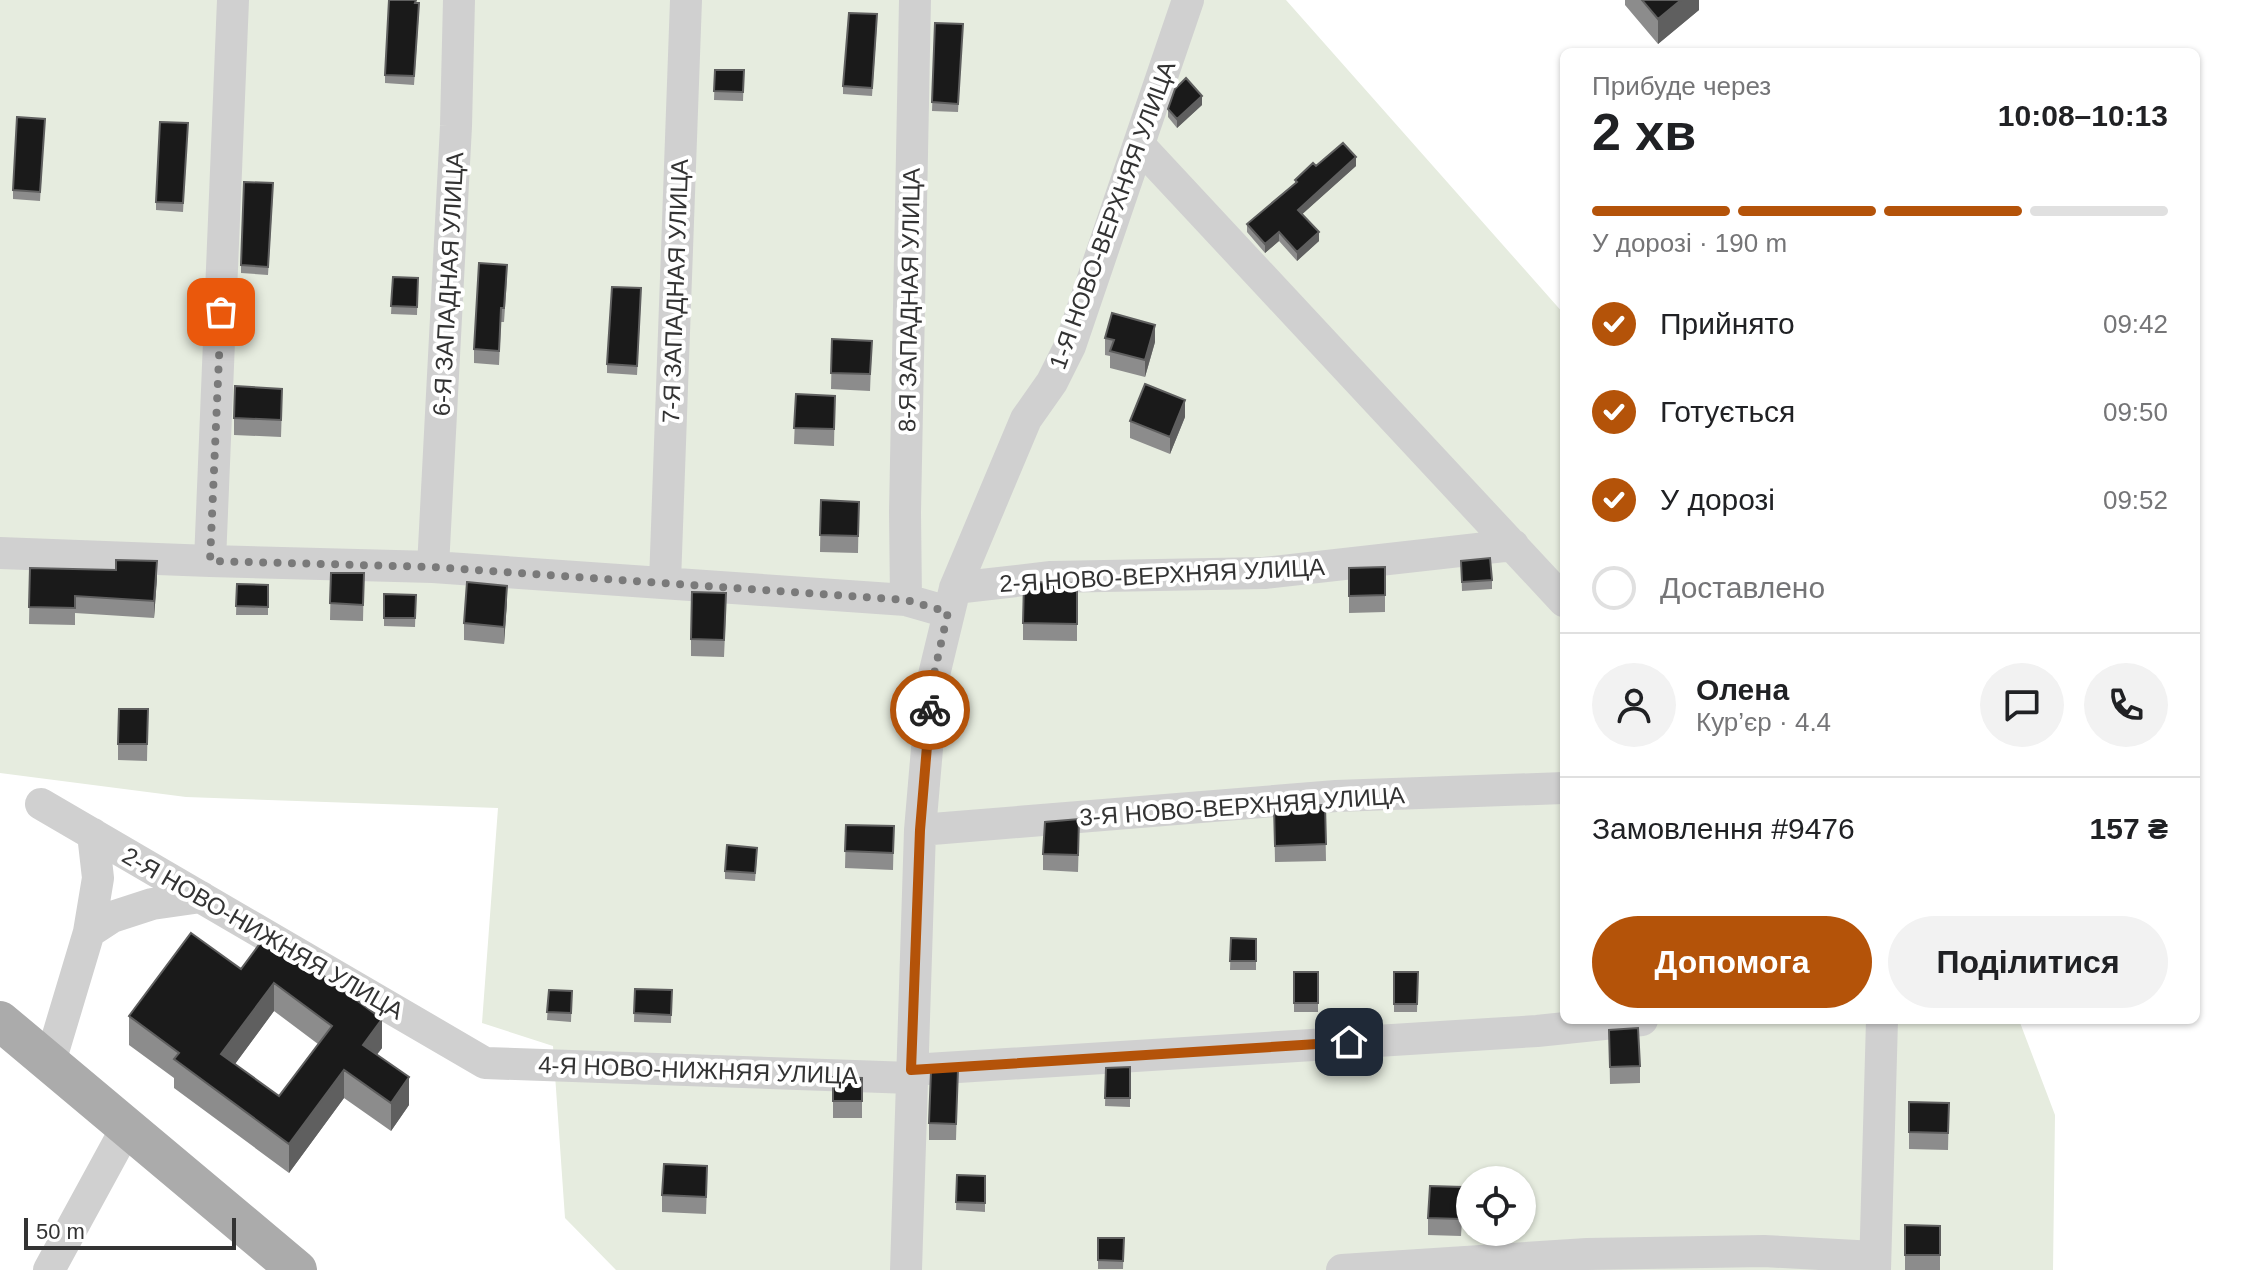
<!DOCTYPE html>
<html lang="uk">
<meta charset="utf-8">
<style>
body{margin:0;font-family:Arial,sans-serif;background:#f2f2f2;color:#202124;height:100vh;display:flex;flex-direction:column;font-size:30px;white-space:nowrap}
*{box-sizing:border-box;margin:0}
p{font-size:26px;color:#757577}
.icon{flex:none;width:44px;height:44px;fill:none;stroke:currentColor;stroke-width:2;stroke-linecap:round;stroke-linejoin:round}
.map{position:relative;flex:1;overflow:hidden}
.panel{position:absolute;left:1560px;top:48px;width:640px;height:976px;display:flex;flex-direction:column;background:#fff;border-radius:12px;box-shadow:0 2px 6px #0004}
.panel>*{flex:none}
.tools{position:absolute;left:1456px;top:1166px;display:grid;gap:16px}
.tools a{display:grid;place-items:center;width:80px;height:80px;border-radius:50%;background:#fff;box-shadow:0 2px 6px #0004;font-size:40px}
.scale{position:absolute;left:24px;bottom:20px;width:212px;box-sizing:border-box;padding-left:8px;border:4px solid #333;border-top:0;font-size:22px;line-height:28px;white-space:nowrap;color:#333;-webkit-text-stroke:6px #fff;paint-order:stroke}
.pin{position:absolute;display:grid;place-items:center;width:68px;height:68px;color:#fff;margin:-34px;border-radius:16px;box-shadow:0 4px 12px #0006}
.courier{position:absolute;display:grid;place-items:center;width:80px;height:80px;margin:-40px;border:6px solid #b45309;border-radius:50%;background:#fff;color:#222;box-shadow:0 2px 10px #0007}
.overview em{font-style:normal;font-weight:800}
.overview div{display:flex;flex-direction:column-reverse}
.overview{display:flex;align-items:center;justify-content:space-between;height:136px;padding:0 32px}
h1{font-size:52px;font-weight:800;line-height:60px}
.bar{display:grid;grid-template-columns:repeat(4,1fr);gap:12px 8px;align-content:center;height:96px;padding:0 32px}
.bar i{height:10px;border-radius:6px;background:#e0e0e0}
.bar .on{background:#b45309}
.bar p{grid-column:span 4}
.line{display:flex;align-items:center;gap:20px;padding:0 32px;border-top:2px solid #e0e0e0}
.line div{flex:1}
.round{display:grid;place-items:center;flex:none;width:84px;height:84px;border-radius:42px;background:#f2f2f2}
ol{padding:0 32px;list-style:none}
li{display:flex;align-items:center;gap:24px;height:88px}
li p{margin-inline-start:auto}
li .icon{padding:8px;border-radius:50%;background:#b45309;color:#fff;stroke-width:4}
li:last-child{color:#757577}
li i{width:44px;height:44px;border:4px solid #e0e0e0;border-radius:50%}
.action{display:flex;gap:16px;margin-top:auto;padding:16px 32px}
.action a{flex:1;height:92px;border-radius:48px;background:#b45309;color:#fff;font-size:32px;font-weight:800;line-height:92px;text-align:center}
.action a+a{background:#f2f2f2;color:#202124}
.map>svg:first-child{display:block}
.green{fill:#e6ecdf;fill-rule:evenodd}
.lines{fill:none;stroke-linecap:round;stroke-linejoin:round}
.minor{stroke:#d0d0d0;stroke-width:32}
.major{stroke:#ababab;stroke-width:40}
.wall{fill:#8c8c8c;fill-rule:evenodd}
.shaded-wall{fill:#5f5f5f}
.building{fill:#1a1a1a;stroke:#5f5f5f;stroke-width:2;fill-rule:evenodd}
.done{stroke:#7a7a7a;stroke-width:8;stroke-dasharray:0 14.4}
.route{stroke:#b45309;stroke-width:10}
.labels{text-anchor:middle;dominant-baseline:central;stroke-width:8;stroke-linejoin:round;paint-order:stroke}
.street-label{font-size:24px;fill:#333;stroke:#fff}
</style>
<div class="map">
<svg width="2248" height="1270" viewBox="0 0 2248 1270">
<rect width="100%" height="100%" fill="#fff"/>
<path class="green" d="M0 0H1286L1564 314V1020H2019L2055 1115 2053 1270H616L565 1218 553 1046 482 1023 498 808 186 797 0 773ZM1470 1180H1522V1232H1470Z"/>
<g class="lines">
<path class="minor" d="M1139 145 1564 601
M0 553 210 561 433 567 906 600 948 612
M210 561 233 0
M433 567 456 126 459 0
M665 582 686 0
M955 588 1051 577 1264 573 1513 545
M906 600 905 512 915 0
M41 804 485 1063 911 1078
M920 830 1336 796 1564 788
M89 932 98 878 93 834
M50 1062 89 932 112 917 152 904 201 897
M911 1070 1537 1031 1642 1020
M49 1270 127 1127
M906 1270 920 830 933 679 955 588 1026 419 1052 382 1070 346 1188 0
M1342 1270 1587 1254 1764 1251 1875 1257
M1875 1270 1882 1020"/>
<path class="major" d="M0 1021 297 1270"/>
</g>
<path class="wall" d="M1625 0H1699V10L1658 44 1625 5Z
M416 3 419 11 414 85 385 83V75Z
M877 23 872 96 843 94V86Z
M935 23 963 24 958 112 932 111Z
M715 70H744L743 101 714 100Z
M1202 105 1177 128 1168 117V109Z
M45 119 40 201 13 199V190Z
M188 123 183 212 156 210V202Z
M1316 166H1356L1302 214 1319 241 1297 261 1279 241 1265 253 1247 232V224L1295 183V180Z
M273 192 268 275 241 273V265Z
M393 277 418 278 417 315 391 314Z
M507 279 504 322H501L499 365 474 363V349Z
M641 297 637 375 607 373V364Z
M1105 338 1155 342 1145 377 1110 368V356L1105 355Z
M832 339 872 341 870 391 831 389Z
M796 394 835 396 834 446 794 444Z
M282 405 281 437 234 435V418Z
M1185 417 1170 454 1130 438V421Z
M821 500 859 502 858 553 820 552Z
M1461 561 1492 580V589L1462 591Z
M1385 567V612L1349 613V568Z
M30 568 157 578 154 618 75 613V625L29 624Z
M331 573H364L363 621 330 620Z
M1077 583V641L1023 640V623Z
M237 584 268 585V615H236Z
M384 594 416 595 415 627 384 626Z
M507 602 504 644 464 640V623Z
M726 610 724 657 691 656V639Z
M148 709 147 761 118 760V744Z
M1325 805 1326 861 1275 862 1274 806Z
M846 825 894 826 893 870 845 868Z
M1079 836 1078 872 1043 870V854Z
M757 856 755 881 725 879V871Z
M1231 938 1256 939V970H1230Z
M241 969 382 1019V1048L377 1054 409 1105 391 1131 344 1098 289 1173 174 1088V1078L129 1045V1016ZM274 1011 318 1044 279 1096 235 1064Z
M1294 972H1318V1012H1294Z
M1394 972H1418L1417 1012H1394Z
M635 989 672 990 671 1023 634 1022Z
M549 990 572 991 571 1022 547 1020Z
M1903 1020H1944L1903 1022Z
M1609 1030 1640 1066V1083L1610 1084Z
M1130 1067V1107L1105 1106 1106 1068Z
M958 1069 956 1140H929V1123Z
M833 1077 862 1078V1118H833Z
M1909 1102 1949 1103 1948 1150 1909 1149Z
M957 1175 985 1176V1212L956 1210Z
M707 1183 706 1214 662 1212V1195Z
M1463 1204 1461 1236 1428 1235V1218Z
M1905 1225 1940 1226V1270H1905Z
M1124 1238 1123 1269H1098V1260Z"/>
<path class="shaded-wall" d="M1681 0H1699V10L1658 44V19Z
M1202 96V105L1177 128V119Z
M1356 157V166L1298 218V210Z
M1279 232V241L1265 253V244Z
M1319 232V241L1297 261V252Z
M1155 325V342L1145 377V360Z
M1185 400V417L1170 454V437Z
M157 561V578L154 618V601Z
M507 586V602L504 644V627Z
M274 983V1011L221 1083V1054Z
M382 1019V1048L363 1073V1045Z
M344 1070V1098L289 1173V1144Z
M409 1077V1105L391 1131V1103Z"/>
<path class="building" d="M389 0H416L415 3H419L414 76 385 75Z
M1642 0H1681L1658 19Z
M849 13 877 14 872 88 843 86Z
M935 23 963 24 958 104 932 102Z
M715 70H744L743 92 714 91Z
M1186 78 1202 96 1177 119 1168 109 1175 89Z
M17 117 45 119 40 192 13 190Z
M160 122 188 123 183 203 156 202Z
M1343 143 1356 157 1298 210 1319 232 1297 252 1279 232 1265 244 1247 224 1297 182 1295 180 1313 163 1316 166Z
M244 182 273 183 268 267 241 265Z
M479 263 507 265 504 308H501L499 351 474 349Z
M393 277 418 278 417 307 391 306Z
M612 287 641 288 637 366 607 364Z
M1112 313 1155 325 1145 360 1110 351 1114 340 1105 338Z
M832 339 872 341 870 374 831 373Z
M1145 384 1185 400 1170 437 1130 421Z
M235 386 282 389 281 420 234 418Z
M796 394 835 396 834 429 794 428Z
M821 500 859 502 858 536 820 535Z
M1490 558 1492 580 1462 582 1461 561Z
M116 560 157 561 154 601 75 596V608L29 607 30 568 116 570Z
M1385 567V595L1349 596V568Z
M331 573H364L363 605 330 603Z
M467 582 507 586 504 627 464 623Z
M1024 582 1077 583V624L1023 623Z
M237 584 268 585V607L236 606Z
M692 592 726 593 724 640 691 639Z
M384 594 416 595 415 618H384Z
M119 709H148L147 744H118Z
M1325 805 1326 844 1275 846 1274 806Z
M1079 819 1078 855 1043 854 1045 822Z
M846 825 894 826 893 853 845 851Z
M727 845 757 848 755 873 725 871Z
M191 933 241 969 267 934 382 1019 363 1045 409 1077 391 1103 344 1070 289 1144 174 1059 179 1053 129 1016ZM274 983 332 1026 279 1096 221 1054Z
M1231 938 1256 939V961H1230Z
M1294 972H1318V1003H1294Z
M1394 972H1418L1417 1004H1394Z
M635 989 672 990 671 1015 634 1013Z
M549 990 572 991 571 1013 547 1012Z
M1638 1028 1640 1066 1610 1067 1609 1030Z
M1130 1067V1098H1105L1106 1068Z
M958 1069 956 1124 929 1123 931 1071Z
M833 1077 862 1078V1101H833Z
M1909 1102 1949 1103 1948 1133 1909 1132Z
M664 1164 707 1166 706 1197 662 1195Z
M957 1175 985 1176V1203L956 1202Z
M1430 1186 1463 1187 1461 1219 1428 1218Z
M1905 1225 1940 1226V1255H1905Z
M1098 1238H1124L1123 1261 1098 1260Z"/>
<g class="lines">
<path class="done" d="M221 312 210 561 433 567 906 600 948 612 933 679 930 710"/>
<path class="route" d="M930 710 920 830 911 1070 1349 1042"/>
</g>
<g class="labels">
<g class="street-label">
<text transform="translate(1112 215) rotate(-70)">1-Я НОВО-ВЕРХНЯЯ УЛИЦА</text>
<text transform="translate(448 284) rotate(-87)">6-Я ЗАПАДНАЯ УЛИЦА</text>
<text transform="translate(675 291) rotate(-88)">7-Я ЗАПАДНАЯ УЛИЦА</text>
<text transform="translate(909 300) rotate(-89)">8-Я ЗАПАДНАЯ УЛИЦА</text>
<text transform="translate(1162 575) rotate(-3)">2-Я НОВО-ВЕРХНЯЯ УЛИЦА</text>
<text transform="translate(1242 806) rotate(-4)">3-Я НОВО-ВЕРХНЯЯ УЛИЦА</text>
<text transform="translate(263 933) rotate(30)">2-Я НОВО-НИЖНЯЯ УЛИЦА</text>
<text transform="translate(698 1070) rotate(2)">4-Я НОВО-НИЖНЯЯ УЛИЦА</text>
</g>
</g>
</svg>
<div class="tools">
<a><svg class="icon" aria-label="locate" viewBox="0 0 24 24"><circle cx="12" cy="12" r="6"/><path d="M12 2v4M12 18v4M2 12h4M18 12h4"/></svg></a>
</div>
<div class="scale">50 m</div>
<div class="pin" style="left:221px;top:312px;background:#ea580c"><svg class="icon" aria-label="bag" viewBox="0 0 24 24"><path d="M5 8h14l-1 12H6zM9 8a3 3 0 0 1 6 0"/></svg></div>
<div class="pin" style="left:1349px;top:1042px;background:#1f2937"><svg class="icon" aria-label="home" viewBox="0 0 24 24"><path d="M3 11l9-7 9 7M6 9v11h12V9"/></svg></div>
<div class="courier" style="left:930px;top:710px"><svg class="icon" aria-label="bike" viewBox="0 0 24 24"><circle cx="6" cy="16" r="4"/><circle cx="18" cy="16" r="4"/><path d="M6 16l4-8h5l3 8M10 8l3 8H6M13 5h3"/></svg></div>
<section class="panel">
<div class="overview"><div><h1>2 хв</h1><p>Прибуде через</p></div><em>10:08–10:13</em></div>
<div class="bar"><i class="on"></i><i class="on"></i><i class="on"></i><i></i><p>У дорозі · 190 m</p></div>
<ol>
<li><svg class="icon" aria-label="check" viewBox="0 0 24 24"><path d="M5 12l5 5 9-10"/></svg>Прийнято<p>09:42</p></li>
<li><svg class="icon" aria-label="check" viewBox="0 0 24 24"><path d="M5 12l5 5 9-10"/></svg>Готується<p>09:50</p></li>
<li><svg class="icon" aria-label="check" viewBox="0 0 24 24"><path d="M5 12l5 5 9-10"/></svg>У дорозі<p>09:52</p></li>
<li><i></i>Доставлено</li>
</ol>
<div class="line" style="height:144px"><a class="round"><svg class="icon" aria-label="person" viewBox="0 0 24 24"><circle cx="12" cy="8" r="4"/><path d="M4 21q1-7 8-7t8 7"/></svg></a><div><b>Олена</b><p>Кур’єр · 4.4</p></div><a class="round"><svg class="icon" aria-label="chat" viewBox="0 0 24 24"><path d="M4 5h16v11H9l-5 4z"/></svg></a><a class="round"><svg class="icon" aria-label="phone" viewBox="0 0 24 24"><path d="M5 4h4l2 5-3 2q2 4 5 5l2-3 5 2v4C11 20 4 13 5 4z"/></svg></a></div>
<div class="line" style="height:104px"><div>Замовлення #9476</div><b>157 ₴</b></div>
<div class="action"><a>Допомога</a><a>Поділитися</a></div>
</section>
</div>
